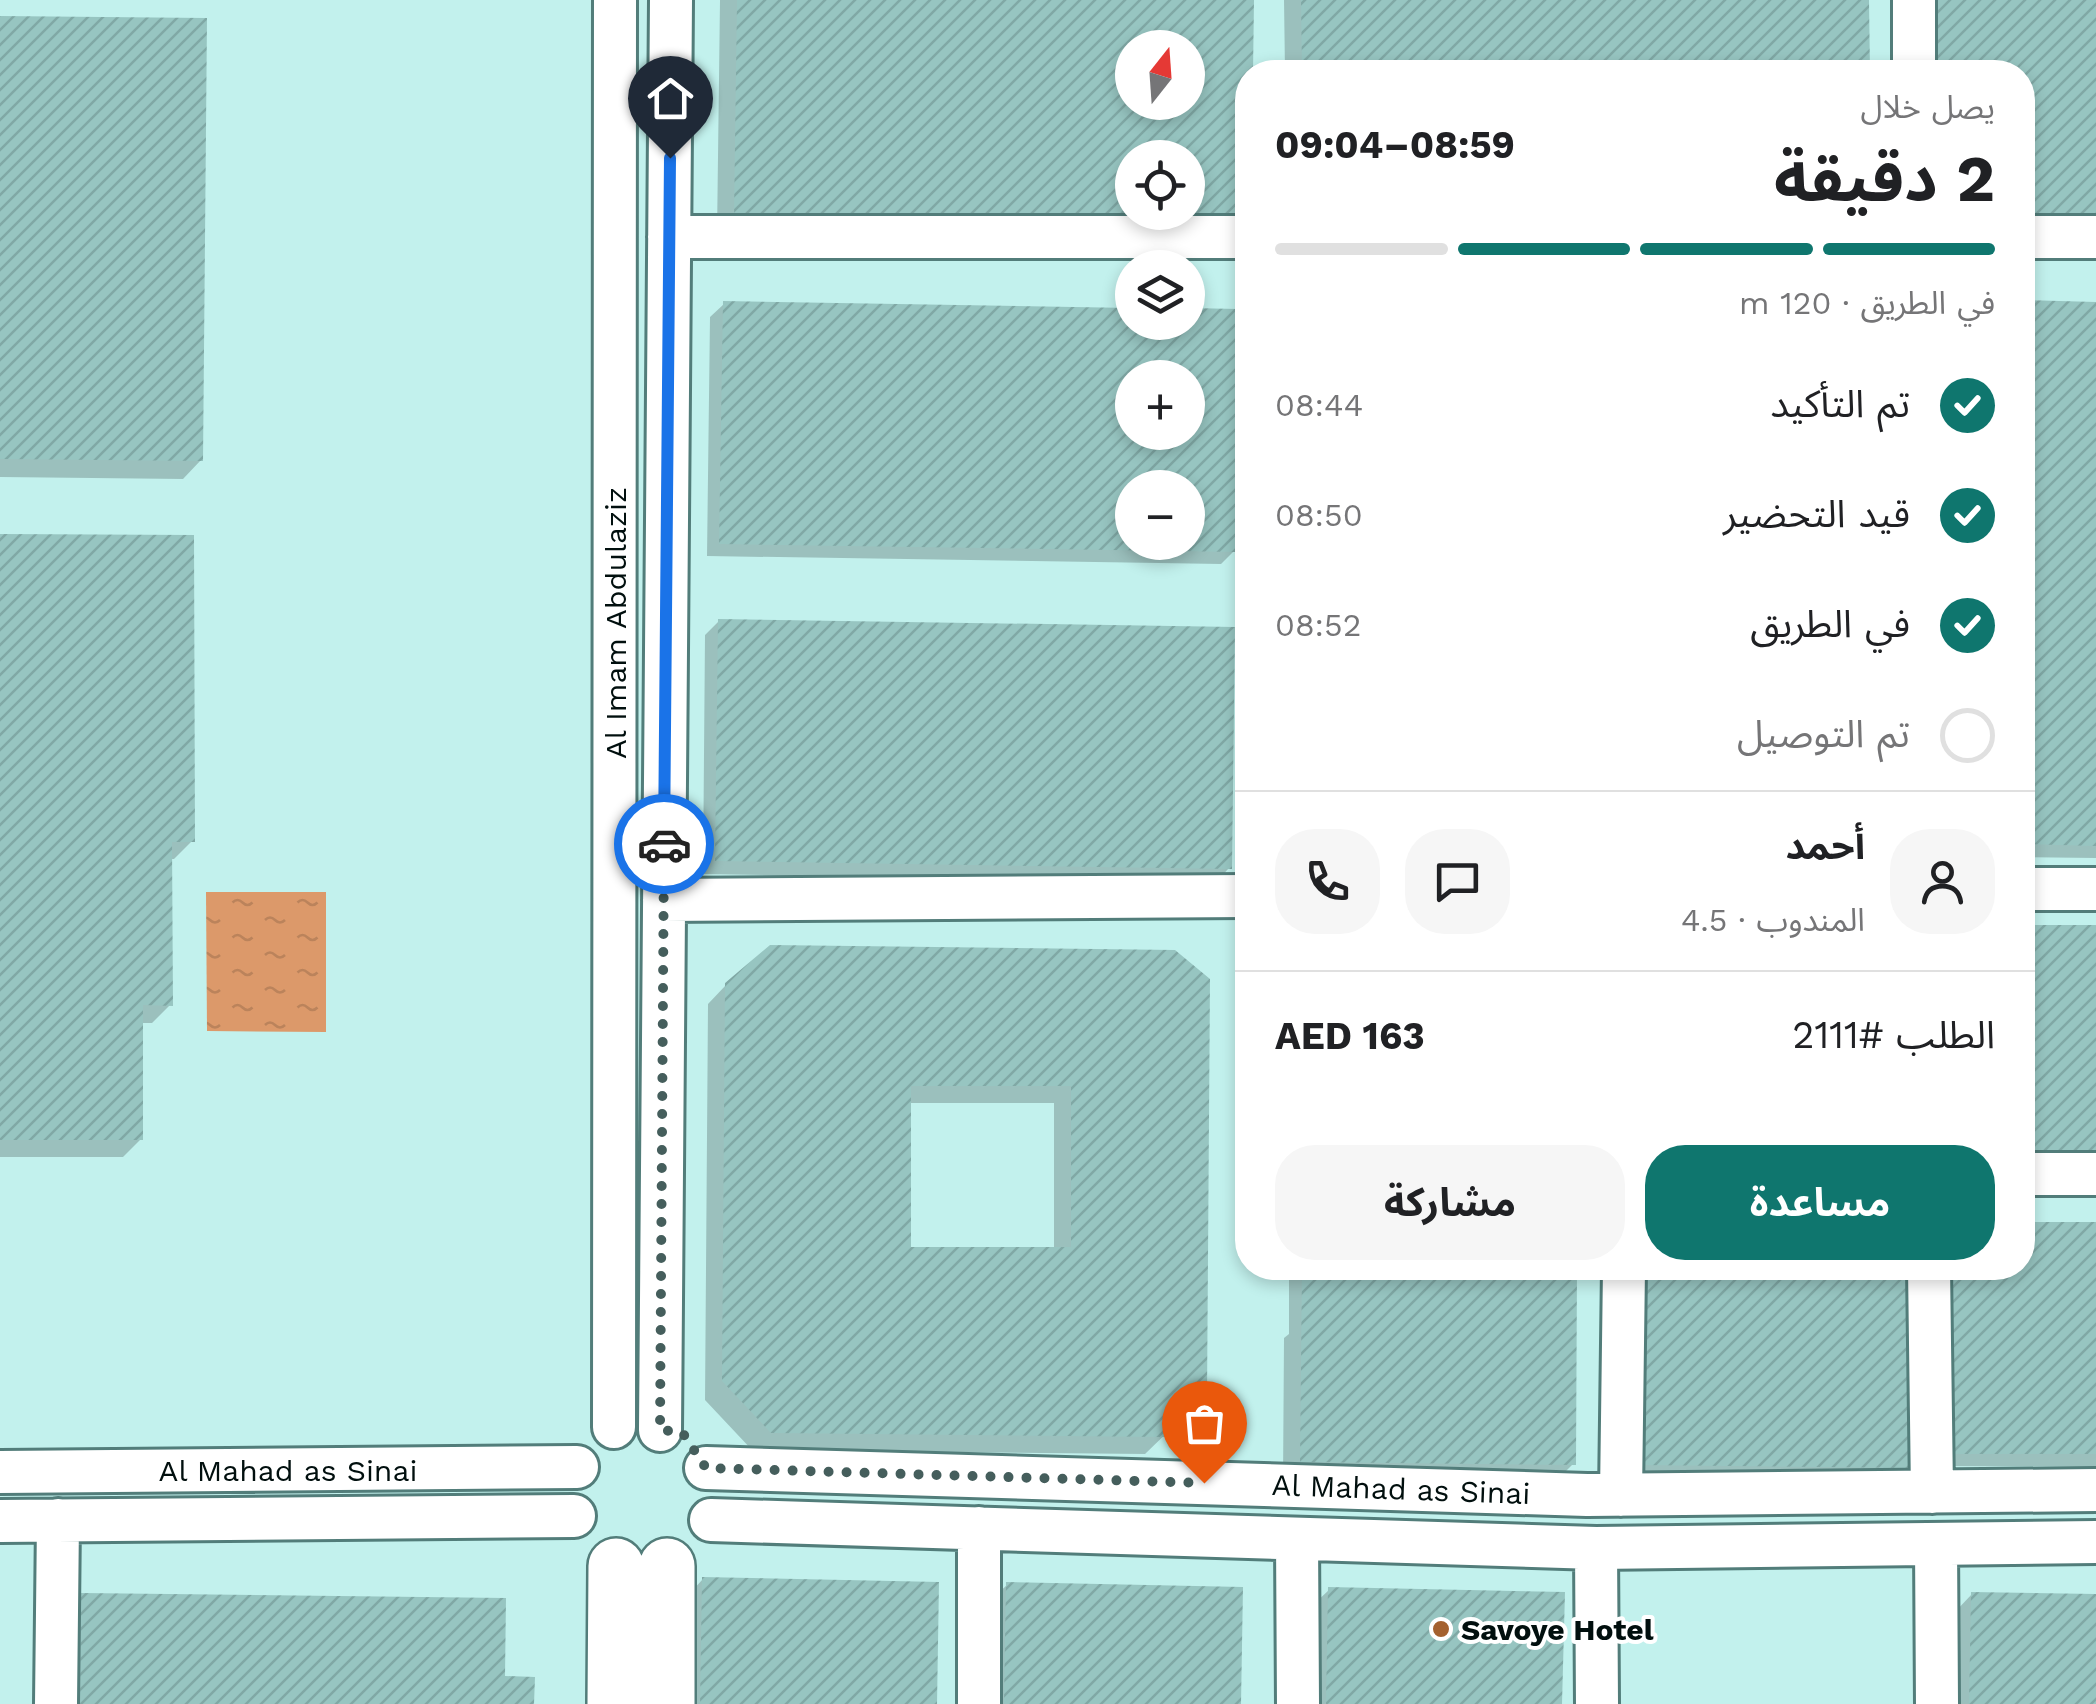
<!DOCTYPE html>
<html lang="ar">
<meta charset="utf-8">
<style>
body{margin:0;font-family:"Work Sans","Noto Sans Arabic",sans-serif;background:#f6f6f6;color:#202124;direction:rtl;height:100vh;display:flex;flex-direction:column;font-size:38px;white-space:nowrap}
*{box-sizing:border-box;margin:0}
p{font-size:32px;color:#757577}
.icon{flex:none;width:55px;height:55px;fill:none;stroke:currentColor;stroke-width:2;stroke-linecap:round;stroke-linejoin:round}
.map{position:relative;flex:1;overflow:hidden;direction:ltr}
.drawer{position:absolute;left:1235px;top:60px;width:800px;height:1220px;display:flex;flex-direction:column;background:#fff;border-radius:40px;box-shadow:0 5px 15px #0003;direction:rtl}
.drawer>*{flex:none}
.needle{width:65px;rotate:17deg}
.buttons{position:absolute;left:1115px;top:30px;display:grid;gap:20px}
.buttons a{display:grid;place-items:center;width:90px;height:90px;border-radius:50%;background:#fff;box-shadow:0 5px 15px #0003;font-size:50px}
.pin{position:absolute;display:grid;place-items:center;width:85px;height:85px;color:#fff;margin:-102px -42px;border-radius:50% 50% 50% 0;rotate:-45deg;box-shadow:0 0 10px #0007}
.pin .icon{rotate:45deg}
.courier{position:absolute;display:grid;place-items:center;width:100px;height:100px;margin:-50px;border:8px solid #1a73e8;border-radius:50%;background:#fff;color:#222;box-shadow:0 2px 12px #0007}
.overview em{font-style:normal;font-weight:700}
.overview div{display:flex;flex-direction:column-reverse}
.overview{display:flex;align-items:center;justify-content:space-between;height:170px;padding:0 40px}
h1{font-size:65px;font-weight:700;line-height:75px}
.bar{display:grid;grid-template-columns:repeat(4,1fr);gap:15px 10px;align-content:center;height:120px;padding:0 40px}
.bar i{height:12px;border-radius:8px;background:#e0e0e0}
.bar .on{background:#0f766e}
.bar p{grid-column:span 4}
.line{display:flex;align-items:center;gap:25px;padding:0 40px;border-top:2px solid #e0e0e0}
.line div{flex:1}
.round{display:grid;place-items:center;flex:none;width:105px;height:105px;border-radius:40px;background:#f6f6f6}
ol{padding:0 40px;list-style:none}
li{display:flex;align-items:center;gap:30px;height:110px}
li p{margin-inline-start:auto}
li .icon{padding:10px;border-radius:50%;background:#0f766e;color:#fff;stroke-width:4}
li:last-child{color:#757577}
li i{width:55px;height:55px;border:5px solid #e0e0e0;border-radius:50%}
.cta{display:flex;gap:20px;margin-top:auto;padding:20px 40px}
.cta a{flex:1;height:115px;border-radius:40px;background:#0f766e;color:#fff;font-size:40px;font-weight:700;line-height:115px;text-align:center}
.cta a+a{background:#f6f6f6;color:#202124}
.map>svg:first-child{display:block}
.water{fill:url(#water-ripples)}
.shadow{fill:#0003;fill-rule:evenodd}
.building{fill:url(#building-hatch);fill-rule:evenodd}
.lines{fill:none;stroke-linecap:round;stroke-linejoin:round}
.street-casing{stroke:#527d7a;stroke-width:48}
.secondary-casing{stroke:#527d7a;stroke-width:60}
.street{stroke:#fff;stroke-width:42}
.secondary{stroke:#fff;stroke-width:55}
.done{stroke:#455e5c;stroke-width:10;stroke-dasharray:0 18}
.route{stroke:#1a73e8;stroke-width:12}
.poi-dot{fill:#a4612f;stroke:#fff;stroke-width:4}
.labels{text-anchor:middle;dominant-baseline:central;stroke-width:8;stroke-linejoin:round;paint-order:stroke}
.street-label{font-size:30px;fill:#010f0e;stroke:#fff}
.poi-label{font-size:30px;font-weight:bold;fill:#010f0e;stroke:#fff;text-anchor:start}
</style>
<div class="map">
<svg width="2096" height="1704" viewBox="0 0 2096 1704">
<defs>
<pattern id="water-ripples" width="26" height="14" patternUnits="userSpaceOnUse" patternTransform="scale(2.5)"><rect width="26" height="14" fill="#dc996a"/><path d="M2 4q2-2 4 0t4 0M15 11q2-2 4 0t4 0" fill="none" stroke="#bb835b"/></pattern>
<pattern id="building-hatch" width="6" height="6" patternUnits="userSpaceOnUse" patternTransform="scale(2.5)"><rect width="6" height="6" fill="#97c5c1"/><path d="M-1 1l2-2M0 6l6-6M5 7l2-2" fill="none" stroke="#80a8a5"/></pattern>
</defs>
<rect width="100%" height="100%" fill="#c2f1ed"/>
<path class="water" d="M206 892H326V1032L207 1031Z"/>
<path class="shadow" d="M720 0H1252L1251 72H1248V225L717 234ZM1132 48H1188V102H1132ZM1132 158H1188V212H1132Z
M1284 0H1866L1868 72H1285Z
M0 18 201 460 183 479 0 477Z
M2022 303 2096 304V858L2022 857Z
M724 304 1132 310V322H1188V311L1237 312 1234 551 1221 564 707 556 710 317ZM1132 378H1188V432H1132ZM1132 488H1188V542H1132Z
M0 537 192 841 174 859H170V1005L152 1023H141V1139L123 1157H0Z
M719 621 1229 868 1216 882 703 874 705 635Z
M1174 952 1205 1396 1145 1454 752 1450 705 1400 708 1004 726 985ZM909 1103H1054V1250L909 1249Z
M2096 1225V1467L1937 1466 1938 1268H2022Z
M1289 1268H1575L1573 1464 1555 1482 1283 1479 1284 1338 1289 1334Z
M1627 1268H1912L1911 1467 1893 1485 1621 1482Z
M703 1579 934 1704H688L690 1593Z
M1007 1585 1239 1704H991L993 1598Z
M1329 1590 1560 1704H1314L1315 1603Z
M1972 1594 2096 1597V1704H1952L1954 1613Z
M82 1595 532 1704H63L64 1613Z"/>
<path class="building" d="M737 0H1254L1253 72H1248V225L734 217ZM1132 48H1188V102H1132ZM1132 158H1188V212H1132Z
M1301 0H1869L1870 72H1302Z
M1933 0H2096V222H2022V72H1934Z
M0 16 207 18 203 461 0 459Z
M2022 300 2096 302V846L2022 844Z
M723 301 1132 308V322H1188V308L1239 309 1237 552 719 544ZM1132 378H1188V432H1132ZM1132 488H1188V542H1132Z
M0 534 194 535 195 842H172L173 1006 143 1005V1140H0Z
M718 619 1235 627 1232 869 715 861Z
M2022 925H2096V1157L2022 1156Z
M770 945 1175 950 1210 979 1207 1397 1166 1437 771 1433 722 1381 725 983ZM911 1086H1071V1247H911Z
M2022 1222H2096V1454H1950V1268H2022Z
M1302 1268H1577L1576 1465 1300 1462Z
M1639 1268H1915L1913 1468 1638 1465Z
M702 1577 939 1582 937 1704H700Z
M1006 1582 1243 1587 1241 1704H1004Z
M1328 1587 1565 1592 1562 1704H1326Z
M1971 1592 2096 1594V1704H1969Z
M81 1593 506 1598 505 1676 535 1677 534 1704H80Z"/>
<g class="lines">
<g class="street-casing">
<path id="street" d="M1914 0V72
M669 237H1248
M2022 237H2096
M2022 889H2096
M664 900 1248 896
M2022 1174H2096
M1929 1268 1932 1492
M614 1427 615 0
M660 1430 671 0
M706 1468 1587 1495 2096 1490
M0 1472 577 1467
M1621 1495 1624 1268
M711 1520 1596 1548 2096 1542
M0 1521 574 1516
M979 1528V1704
M1297 1539 1298 1704
M1936 1544 1937 1704
M1596 1548 1597 1704
M56 1704 58 1520"/>
</g>
<g class="secondary-casing">
<path id="secondary" d="M667 1566V1704
M615 1704 616 1566"/>
</g>
<use href="#street" class="street"/>
<use href="#secondary" class="secondary"/>
</g>
<g class="lines">
<path class="done" d="M664 844 660 1430 682 1432 706 1468 1204 1483"/>
<path class="route" d="M664 844 670 158"/>
</g>
<circle class="poi-dot" cx="1441" cy="1629" r="10"/>
<g class="labels">
<g class="street-label">
<text transform="translate(615 623) rotate(-90)">Al Imam Abdulaziz</text>
<text x="288" y="1470">Al Mahad as Sinai</text>
<text transform="translate(1401 1489) rotate(2)">Al Mahad as Sinai</text>
</g>
<g class="poi-label">
<text x="1461" y="1629">Savoye Hotel</text>
</g>
</g>
</svg>
<div class="buttons">
<a><svg class="needle" viewBox="-14 -14 28 28"><path d="M0-13l5 13h-10z" fill="#e53935"/><path d="M0 13l5-13h-10z" fill="#757577"/></svg></a>
<a><svg class="icon" aria-label="locate" viewBox="0 0 24 24"><circle cx="12" cy="12" r="6"/><path d="M12 2v4M12 18v4M2 12h4M18 12h4"/></svg></a>
<a><svg class="icon" aria-label="layers" viewBox="0 0 24 24"><path d="M12 4l9 5-9 5-9-5zM3 14l9 5 9-5"/></svg></a>
<a>+</a>
<a>−</a>
</div>
<div class="pin" style="left:1204px;top:1483px;background:#ea580c"><svg class="icon" aria-label="bag" viewBox="0 0 24 24"><path d="M5 8h14l-1 12H6zM9 8a3 3 0 0 1 6 0"/></svg></div>
<div class="pin" style="left:670px;top:158px;background:#1f2937"><svg class="icon" aria-label="home" viewBox="0 0 24 24"><path d="M3 11l9-7 9 7M6 9v11h12V9"/></svg></div>
<div class="courier" style="left:664px;top:844px"><svg class="icon" aria-label="car" viewBox="0 0 24 24"><path d="M5 17H2v-5l4-1 3-4h7l3 4 3 1v5h-3M9 17h6M6 11h13"/><circle cx="7" cy="17" r="2"/><circle cx="17" cy="17" r="2"/></svg></div>
<section class="drawer">
<div class="overview"><div><h1>2 دقيقة</h1><p>يصل خلال</p></div><em>08:59–09:04</em></div>
<div class="bar"><i class="on"></i><i class="on"></i><i class="on"></i><i></i><p>في الطريق · 120 m</p></div>
<ol>
<li><svg class="icon" aria-label="check" viewBox="0 0 24 24"><path d="M5 12l5 5 9-10"/></svg>تم التأكيد<p>08:44</p></li>
<li><svg class="icon" aria-label="check" viewBox="0 0 24 24"><path d="M5 12l5 5 9-10"/></svg>قيد التحضير<p>08:50</p></li>
<li><svg class="icon" aria-label="check" viewBox="0 0 24 24"><path d="M5 12l5 5 9-10"/></svg>في الطريق<p>08:52</p></li>
<li><i></i>تم التوصيل</li>
</ol>
<div class="line" style="height:180px"><a class="round"><svg class="icon" aria-label="person" viewBox="0 0 24 24"><circle cx="12" cy="8" r="4"/><path d="M4 21q1-7 8-7t8 7"/></svg></a><div><b>أحمد</b><p>المندوب · 4.5</p></div><a class="round"><svg class="icon" aria-label="chat" viewBox="0 0 24 24"><path d="M4 5h16v11H9l-5 4z"/></svg></a><a class="round"><svg class="icon" aria-label="phone" viewBox="0 0 24 24"><path d="M5 4h4l2 5-3 2q2 4 5 5l2-3 5 2v4C11 20 4 13 5 4z"/></svg></a></div>
<div class="line" style="height:130px"><div>الطلب #2111</div><b>AED 163</b></div>
<div class="cta"><a>مساعدة</a><a>مشاركة</a></div>
</section>
</div>
